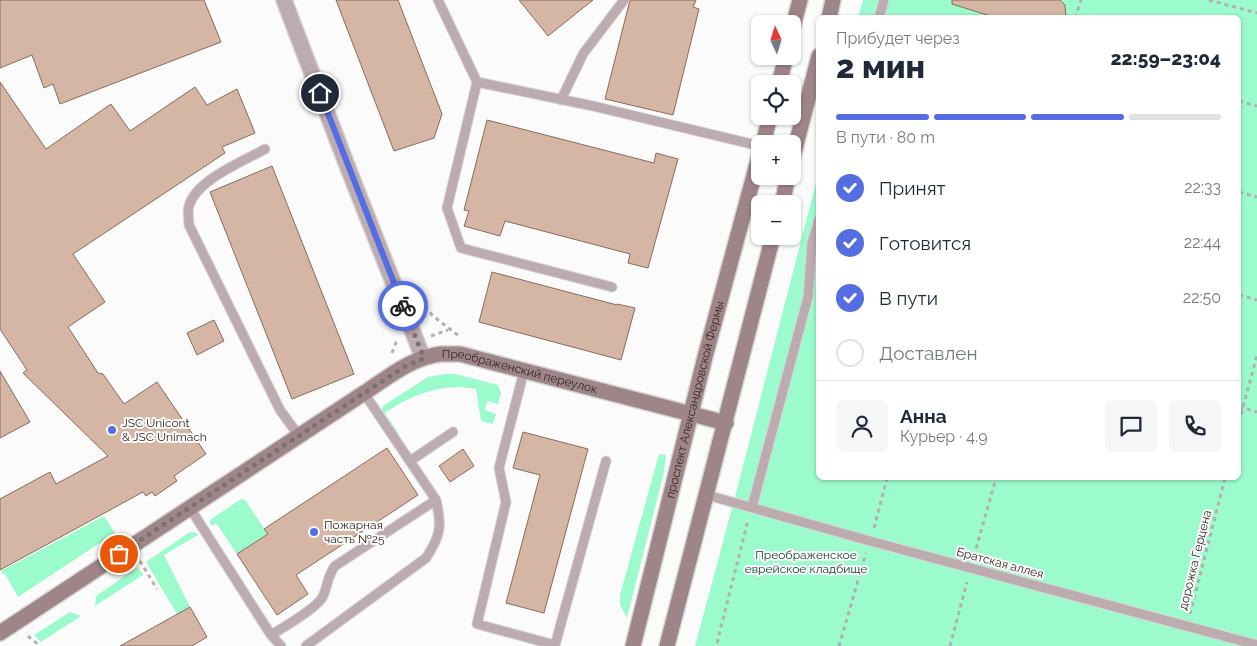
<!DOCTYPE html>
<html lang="ru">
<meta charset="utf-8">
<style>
body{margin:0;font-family:Raleway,sans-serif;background:#f6f6f7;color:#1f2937;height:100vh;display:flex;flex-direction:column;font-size:19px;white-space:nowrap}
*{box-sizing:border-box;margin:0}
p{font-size:16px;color:#747a83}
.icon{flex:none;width:28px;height:28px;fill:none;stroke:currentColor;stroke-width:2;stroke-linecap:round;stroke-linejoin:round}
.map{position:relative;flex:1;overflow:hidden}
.drawer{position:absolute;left:816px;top:15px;width:425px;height:465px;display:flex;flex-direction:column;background:#fff;border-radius:8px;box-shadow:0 1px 4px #0004}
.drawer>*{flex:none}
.needle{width:32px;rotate:356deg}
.buttons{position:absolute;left:751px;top:15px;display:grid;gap:10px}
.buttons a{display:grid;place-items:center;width:50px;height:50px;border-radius:8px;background:#fff;box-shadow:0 1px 4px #0004;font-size:25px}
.pin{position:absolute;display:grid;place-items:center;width:42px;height:42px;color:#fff;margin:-21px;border:2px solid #fff;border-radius:50%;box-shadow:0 1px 5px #0007}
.courier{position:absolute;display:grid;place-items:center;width:50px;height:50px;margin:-25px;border:4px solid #546de2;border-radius:50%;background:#fff;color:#222;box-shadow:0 1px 6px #0007}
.head em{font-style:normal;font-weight:800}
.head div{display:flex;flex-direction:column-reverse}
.head{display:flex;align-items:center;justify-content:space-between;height:85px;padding:0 20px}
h1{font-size:32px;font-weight:800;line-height:38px}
.bar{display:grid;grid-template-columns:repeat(4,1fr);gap:8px 5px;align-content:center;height:60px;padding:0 20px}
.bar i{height:6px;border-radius:4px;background:#e0e1e3}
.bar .on{background:#546de2}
.bar p{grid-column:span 4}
.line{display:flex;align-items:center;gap:12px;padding:0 20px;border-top:1px solid #e0e1e3}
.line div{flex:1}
.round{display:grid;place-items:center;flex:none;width:52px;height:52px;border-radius:8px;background:#f6f6f7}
ol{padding:0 20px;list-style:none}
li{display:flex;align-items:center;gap:15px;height:55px}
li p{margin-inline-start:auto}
li .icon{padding:5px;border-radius:50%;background:#546de2;color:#fff;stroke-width:4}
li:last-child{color:#747a83}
li i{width:28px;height:28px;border:2px solid #e0e1e3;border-radius:50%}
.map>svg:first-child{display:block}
.green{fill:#9bfbcd}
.building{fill:#d5b5a3;stroke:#896b5a}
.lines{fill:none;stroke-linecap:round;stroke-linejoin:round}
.lane-casing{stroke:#d7d5d4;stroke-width:11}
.street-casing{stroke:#d7d5d4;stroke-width:18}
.secondary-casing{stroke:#d7d5d4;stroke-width:18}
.path{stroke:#b4afad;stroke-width:3;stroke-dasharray:4 4;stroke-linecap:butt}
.lane{stroke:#bcabaf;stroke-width:9}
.street{stroke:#bcabaf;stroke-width:15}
.secondary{stroke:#9d8589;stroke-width:15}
.done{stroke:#7a726d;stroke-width:5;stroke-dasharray:0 9}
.route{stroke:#546de2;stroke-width:6}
.poi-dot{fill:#546de2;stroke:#fbfbfb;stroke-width:2}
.labels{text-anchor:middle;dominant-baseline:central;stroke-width:4;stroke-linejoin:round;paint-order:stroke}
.street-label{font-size:12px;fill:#352821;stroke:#fbfbfb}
.poi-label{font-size:12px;fill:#352821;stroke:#fbfbfb;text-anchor:start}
.park-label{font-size:12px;fill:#14422e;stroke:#fbfbfb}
</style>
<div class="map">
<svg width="1257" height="646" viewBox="0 0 1257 646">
<rect width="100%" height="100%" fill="#fbfbfb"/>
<path class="green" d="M863 0H1257V646H695L732 508H735L738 498 735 497 819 171V478H1239V18L858 17Z
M445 374H455L498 385 501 393 498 404 487 401 485 410 496 414 493 424 481 421 476 389C442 383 413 394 385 413L399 434 398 435 382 410 383 406 428 377Z
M659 454 666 455 664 472 627 618 620 605V595Z
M241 499 245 500 268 534 237 554 216 523 212 526 210 523 211 519Z
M104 516 115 533 18 597 5 574H3L1 571Z
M190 532 197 533 198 535 164 555 190 607 177 614 146 562Z
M138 567 143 575 95 606 96 596Z
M70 612 81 616 41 642 34 635Z"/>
<path class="building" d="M0 0H204L221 42 60 104 53 84 44 88 32 55 0 68Z
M336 0H398L442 114 434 138 394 151Z
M519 0H593L548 36Z
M630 0H696L693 7 699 9 673 115 605 99Z
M952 0H1060L1065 5 1066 18H997L952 4Z
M0 82 46 149 111 104 130 131 195 87 207 105 237 89 255 133 222 147 225 153 73 254 105 302 68 327 98 373 103 374 124 404 157 382 206 454 174 476 177 481 155 496 152 492 146 496 143 492 0 570V499L50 472 56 484 108 456 23 373 27 370 0 329Z
M487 120 654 163 656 153 678 159 648 268 628 263 630 254 505 221 500 236 464 226 469 211 464 210Z
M272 166 354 374 292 399 210 192Z
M492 272 617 305V304L635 308 621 360 479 322Z
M214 320 224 341 197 355 187 333Z
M0 371 30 422 0 438Z
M523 432 588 449 544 613 506 603 540 475 513 468Z
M387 448 418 495 296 575 308 594 277 615 237 554 268 534 264 529Z
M463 449 474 466 450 482 439 466Z
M190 607 207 637 192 646H120Z"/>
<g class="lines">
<g class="lane-casing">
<path id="lane" d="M438 0 477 82 593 106 760 146
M879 18 884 0
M477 82 447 208 461 248 612 287
M561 100 583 54 624 0
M265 149C242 162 196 180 189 206 187 212 189 219 189 225L280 410 299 436
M524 371 499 468 506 502 477 624 555 645 606 461
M410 461 453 432
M707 495 870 541 1257 645
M752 507 808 297 812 243 819 219
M190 508 271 635 281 646
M271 635C284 627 314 610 322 598 328 588 326 578 335 566L436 500
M306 646 426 558C441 535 442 526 436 500L364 393"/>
</g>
<g class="street-casing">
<path id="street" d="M284 0 348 168 423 358"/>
</g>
<g class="secondary-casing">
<g id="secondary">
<path d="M829 18 833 0"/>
<path d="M792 30 800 0"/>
<path d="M779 84 786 56"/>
<path d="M763 144 770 116"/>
<path d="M792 160 819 56"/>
<path d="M782 204 788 176"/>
<path id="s1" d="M0 633 364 393C387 378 412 357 441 354 447 354 454 354 460 354L726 423"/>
<path id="s2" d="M633 646 705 357 760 153"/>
<path d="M667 646 773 236"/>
</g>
</g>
<path class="path" d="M1209 0 1257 13
M1075 18 1081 0
M1239 101 1257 106
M1239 192 1257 197
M1239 295 1257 300
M420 300 433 316 459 336
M431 336 448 330
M392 353 397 340
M1239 407 1257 412
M1239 422 1257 355
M874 528 887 478
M974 556 996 478
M140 561 157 589
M1190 614 1225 478
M28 636 40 646
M717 643 748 520
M839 646 866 553
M950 646 967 582"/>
<use href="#lane" class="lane"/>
<use href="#street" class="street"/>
<use href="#secondary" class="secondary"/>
</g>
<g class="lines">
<path class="done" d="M119 554 364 393 406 366 424 358 403 306"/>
<path class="route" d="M320 93 403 306"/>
</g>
<g class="poi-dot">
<circle cx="112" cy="430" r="5"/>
<circle cx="314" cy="532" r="5"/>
</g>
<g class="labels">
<g class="street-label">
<text stroke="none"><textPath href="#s1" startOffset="604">Преображенский переулок</textPath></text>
<text stroke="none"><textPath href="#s2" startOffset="254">проспект Александровской Фермы</textPath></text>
<text transform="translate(1195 560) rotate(-76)">дорожка Герцена</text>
<text transform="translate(1000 563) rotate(15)">Братская аллея</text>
</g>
<g class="poi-label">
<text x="122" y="423">JSC Unicont<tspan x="122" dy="14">&amp; JSC Unimach</tspan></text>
<text x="324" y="525">Пожарная<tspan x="324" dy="14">часть №25</tspan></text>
</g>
<g class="park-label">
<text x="806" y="555">Преображенское<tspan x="806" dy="14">еврейское кладбище</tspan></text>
</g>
</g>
</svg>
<div class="buttons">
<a><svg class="needle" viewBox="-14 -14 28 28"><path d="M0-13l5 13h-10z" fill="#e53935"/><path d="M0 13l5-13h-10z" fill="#747a83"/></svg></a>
<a><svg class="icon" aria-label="locate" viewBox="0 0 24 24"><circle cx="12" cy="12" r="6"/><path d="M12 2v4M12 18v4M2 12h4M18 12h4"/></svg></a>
<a>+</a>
<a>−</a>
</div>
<div class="pin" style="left:119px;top:554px;background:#ea580c"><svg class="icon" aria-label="bag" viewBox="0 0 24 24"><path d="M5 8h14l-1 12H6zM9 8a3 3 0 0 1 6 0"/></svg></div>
<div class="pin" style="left:320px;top:93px;background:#1f2937"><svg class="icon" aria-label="home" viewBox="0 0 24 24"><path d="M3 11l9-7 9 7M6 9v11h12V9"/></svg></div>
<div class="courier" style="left:403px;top:306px"><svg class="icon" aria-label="bike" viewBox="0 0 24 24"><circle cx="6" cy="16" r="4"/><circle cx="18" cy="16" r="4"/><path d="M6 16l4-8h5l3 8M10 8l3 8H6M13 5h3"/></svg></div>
<section class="drawer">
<div class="head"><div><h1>2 мин</h1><p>Прибудет через</p></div><em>22:59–23:04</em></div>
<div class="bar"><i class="on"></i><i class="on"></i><i class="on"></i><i></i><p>В пути · 80 m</p></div>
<ol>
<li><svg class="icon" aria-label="check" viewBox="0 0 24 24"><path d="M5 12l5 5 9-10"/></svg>Принят<p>22:33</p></li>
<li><svg class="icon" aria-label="check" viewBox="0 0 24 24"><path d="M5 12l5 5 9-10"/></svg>Готовится<p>22:44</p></li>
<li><svg class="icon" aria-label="check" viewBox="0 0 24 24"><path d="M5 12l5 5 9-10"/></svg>В пути<p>22:50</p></li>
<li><i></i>Доставлен</li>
</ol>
<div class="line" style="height:90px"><a class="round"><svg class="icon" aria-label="person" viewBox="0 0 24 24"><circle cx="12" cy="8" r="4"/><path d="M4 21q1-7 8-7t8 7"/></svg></a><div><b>Анна</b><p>Курьер · 4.9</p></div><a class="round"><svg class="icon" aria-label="chat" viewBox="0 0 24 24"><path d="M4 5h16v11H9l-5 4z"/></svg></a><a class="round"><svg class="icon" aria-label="phone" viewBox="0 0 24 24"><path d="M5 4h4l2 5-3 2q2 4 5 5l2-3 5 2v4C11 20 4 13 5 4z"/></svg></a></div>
</section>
</div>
